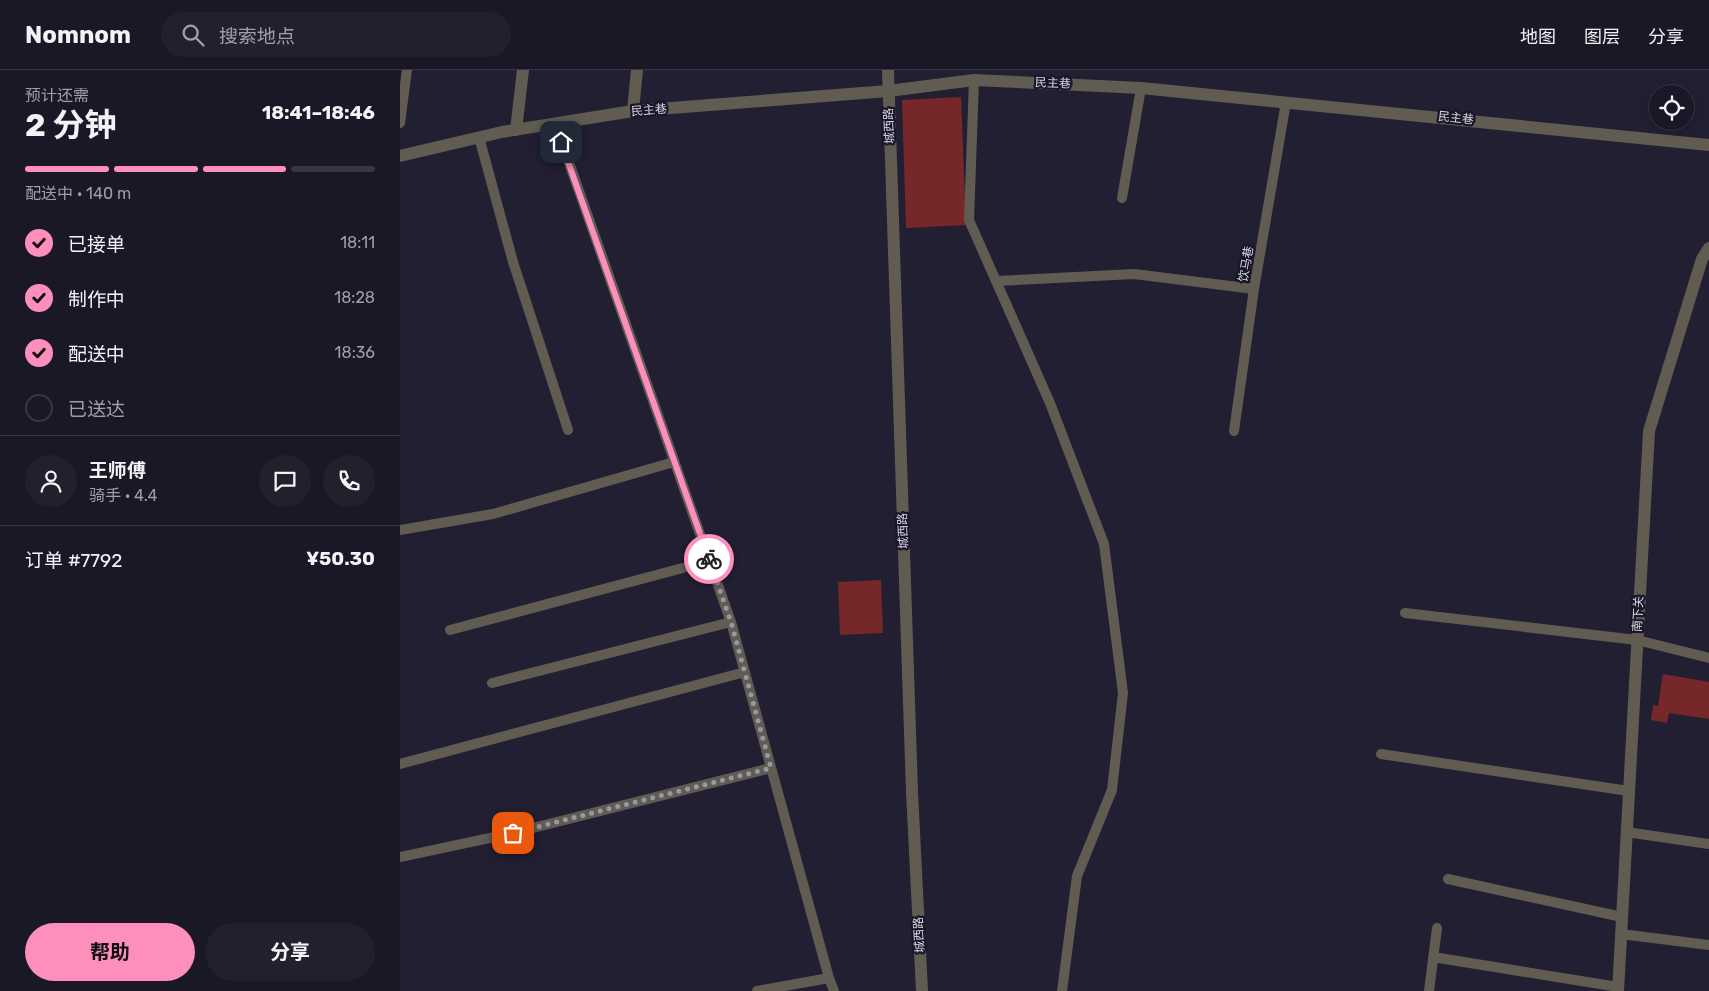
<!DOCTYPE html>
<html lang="zh">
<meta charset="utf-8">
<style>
body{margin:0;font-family:Rubik,"Noto Sans SC",sans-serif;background:#23202e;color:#f1f3f6;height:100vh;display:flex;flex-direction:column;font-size:19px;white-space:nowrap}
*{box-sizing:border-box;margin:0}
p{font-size:16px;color:#9f9fa7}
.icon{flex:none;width:28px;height:28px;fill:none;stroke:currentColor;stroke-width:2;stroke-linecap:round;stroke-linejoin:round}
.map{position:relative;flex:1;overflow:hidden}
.details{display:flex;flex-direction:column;background:#1a1726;width:400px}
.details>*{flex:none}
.fabs{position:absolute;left:1249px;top:15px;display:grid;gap:10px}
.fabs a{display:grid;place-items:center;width:45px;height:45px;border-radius:50%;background:#1a1726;box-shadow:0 2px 12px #0003,0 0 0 1px #383643;font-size:25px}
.pin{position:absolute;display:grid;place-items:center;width:42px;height:42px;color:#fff;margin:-21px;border-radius:10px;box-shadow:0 2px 8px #0006}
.courier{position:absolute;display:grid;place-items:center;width:50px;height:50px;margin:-25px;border:4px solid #fe8ebc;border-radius:50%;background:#fff;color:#222;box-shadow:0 1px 6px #0007}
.headline em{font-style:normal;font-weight:700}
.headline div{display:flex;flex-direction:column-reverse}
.headline{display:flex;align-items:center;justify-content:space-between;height:85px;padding:0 25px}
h1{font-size:32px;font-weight:700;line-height:38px}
.bar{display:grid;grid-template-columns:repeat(4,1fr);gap:8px 5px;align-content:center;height:60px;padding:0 25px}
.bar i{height:6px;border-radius:4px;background:#383643}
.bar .on{background:#fe8ebc}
.bar p{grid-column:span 4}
.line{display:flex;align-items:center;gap:12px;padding:0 25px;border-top:1px solid #383643}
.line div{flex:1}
.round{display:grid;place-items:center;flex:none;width:52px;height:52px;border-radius:26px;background:#23202e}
ol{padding:0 25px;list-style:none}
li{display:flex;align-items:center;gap:15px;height:55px}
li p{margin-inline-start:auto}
li .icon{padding:5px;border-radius:50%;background:#fe8ebc;color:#111;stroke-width:4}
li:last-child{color:#9f9fa7}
li i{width:28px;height:28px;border:2px solid #383643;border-radius:50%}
.button{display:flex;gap:10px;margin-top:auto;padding:10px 25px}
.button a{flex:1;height:58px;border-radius:30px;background:#fe8ebc;color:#111;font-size:20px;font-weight:700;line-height:58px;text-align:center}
.button a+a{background:#23202e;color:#f1f3f6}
header{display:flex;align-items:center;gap:30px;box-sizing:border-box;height:70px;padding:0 25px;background:#1a1726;border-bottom:1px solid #383643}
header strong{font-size:24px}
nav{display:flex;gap:28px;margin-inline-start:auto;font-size:18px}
.search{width:350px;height:45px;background:#23202e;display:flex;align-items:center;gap:12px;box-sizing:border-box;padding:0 18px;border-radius:28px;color:#9f9fa7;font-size:19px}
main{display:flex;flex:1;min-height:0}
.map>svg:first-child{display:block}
.building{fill:#762729}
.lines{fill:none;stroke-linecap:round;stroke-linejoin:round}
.service{stroke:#615c52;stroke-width:10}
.minor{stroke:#615c52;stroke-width:12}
.tertiary{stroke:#615c52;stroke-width:12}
.done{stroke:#9897a6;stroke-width:5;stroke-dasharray:0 9}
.route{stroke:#fe8ebc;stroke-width:6}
.labels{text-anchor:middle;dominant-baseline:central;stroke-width:4.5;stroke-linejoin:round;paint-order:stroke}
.street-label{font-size:12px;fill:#d8d7e4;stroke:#191628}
</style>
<header>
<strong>Nomnom</strong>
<div class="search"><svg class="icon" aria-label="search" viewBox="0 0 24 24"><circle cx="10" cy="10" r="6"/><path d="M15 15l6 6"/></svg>搜索地点</div>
<nav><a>地图</a><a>图层</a><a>分享</a></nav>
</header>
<main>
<section class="details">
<div class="headline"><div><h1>2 分钟</h1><p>预计还需</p></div><em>18:41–18:46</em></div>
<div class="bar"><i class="on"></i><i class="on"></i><i class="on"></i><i></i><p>配送中 · 140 m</p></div>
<ol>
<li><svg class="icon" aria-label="check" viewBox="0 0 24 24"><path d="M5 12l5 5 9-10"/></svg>已接单<p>18:11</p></li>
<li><svg class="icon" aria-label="check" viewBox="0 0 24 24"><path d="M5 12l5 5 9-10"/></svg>制作中<p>18:28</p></li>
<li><svg class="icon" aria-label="check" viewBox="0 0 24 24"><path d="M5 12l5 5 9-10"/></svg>配送中<p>18:36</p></li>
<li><i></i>已送达</li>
</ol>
<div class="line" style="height:90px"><a class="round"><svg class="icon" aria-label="person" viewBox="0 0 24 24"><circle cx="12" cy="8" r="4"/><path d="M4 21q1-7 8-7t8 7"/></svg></a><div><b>王师傅</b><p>骑手 · 4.4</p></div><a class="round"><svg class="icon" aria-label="chat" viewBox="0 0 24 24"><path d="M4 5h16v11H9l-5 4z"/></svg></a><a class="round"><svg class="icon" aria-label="phone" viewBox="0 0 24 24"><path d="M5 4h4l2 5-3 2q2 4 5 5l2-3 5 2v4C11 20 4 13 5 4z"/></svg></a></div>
<div class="line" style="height:65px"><div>订单 #7792</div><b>¥50.30</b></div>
<div class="button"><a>帮助</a><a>分享</a></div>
</section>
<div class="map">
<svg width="1309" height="921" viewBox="0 0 1309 921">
<rect width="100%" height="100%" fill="#221f33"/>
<path class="building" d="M561 27 566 155 506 158 502 30Z
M481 510 483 563 440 565 438 512Z
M1263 604 1309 612V649L1269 643 1267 653 1251 650 1253 635 1258 636Z"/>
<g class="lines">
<path class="service" d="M574 10 569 150 650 333 704 474 723 623 712 720 677 806 662 921
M0 53 7 0
M155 53 331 552 429 908
M79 67 113 192 168 360
M722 128 741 18
M596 211 734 204 854 219
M834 361 854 219 886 32
M0 460 93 444 274 392
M1005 543 1237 570 1309 588
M50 560 309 491
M92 613 331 552
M981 684 1229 721
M0 694 345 602
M1226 762 1309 774
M0 787 113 763 371 698
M1048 809 1222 847
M1221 864 1309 875
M1033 887 1218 917
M357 921 429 908 434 921
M1029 921 1037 858"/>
<path class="minor" d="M233 41 237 0
M116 60 123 0
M0 86 102 62 233 41 488 21 574 10 741 18 1309 75
M1218 921 1249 361 1302 189 1309 178"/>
<path class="tertiary" d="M488 0 512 722 522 921"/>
</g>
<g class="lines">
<path class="done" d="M113 763 371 698 331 552 309 489"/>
<path class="route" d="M161 72 309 489"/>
</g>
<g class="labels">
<g class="street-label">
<text transform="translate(653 13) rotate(2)">民主巷</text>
<text transform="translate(249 40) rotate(-5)">民主巷</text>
<text transform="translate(1056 48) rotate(6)">民主巷</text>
<text transform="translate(489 56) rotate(-92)">城西路</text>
<text transform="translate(846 194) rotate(-80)">饮马巷</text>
<text transform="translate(503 461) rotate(-92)">城西路</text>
<text transform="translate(1238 544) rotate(-87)">南下关</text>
<text transform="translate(519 865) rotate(-93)">城西路</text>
</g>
</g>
</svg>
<div class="fabs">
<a><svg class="icon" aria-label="locate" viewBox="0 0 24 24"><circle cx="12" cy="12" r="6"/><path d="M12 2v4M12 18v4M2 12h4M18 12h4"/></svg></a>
</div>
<div class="pin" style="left:113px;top:763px;background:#ea580c"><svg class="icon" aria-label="bag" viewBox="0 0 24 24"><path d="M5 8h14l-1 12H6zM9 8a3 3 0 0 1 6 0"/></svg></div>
<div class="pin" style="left:161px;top:72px;background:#1f2937"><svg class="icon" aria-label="home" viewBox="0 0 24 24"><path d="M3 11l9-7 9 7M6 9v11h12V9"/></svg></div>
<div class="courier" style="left:309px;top:489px"><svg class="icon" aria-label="bike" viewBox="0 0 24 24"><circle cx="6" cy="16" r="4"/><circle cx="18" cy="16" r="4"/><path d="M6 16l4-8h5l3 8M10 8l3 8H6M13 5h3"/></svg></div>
</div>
</main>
